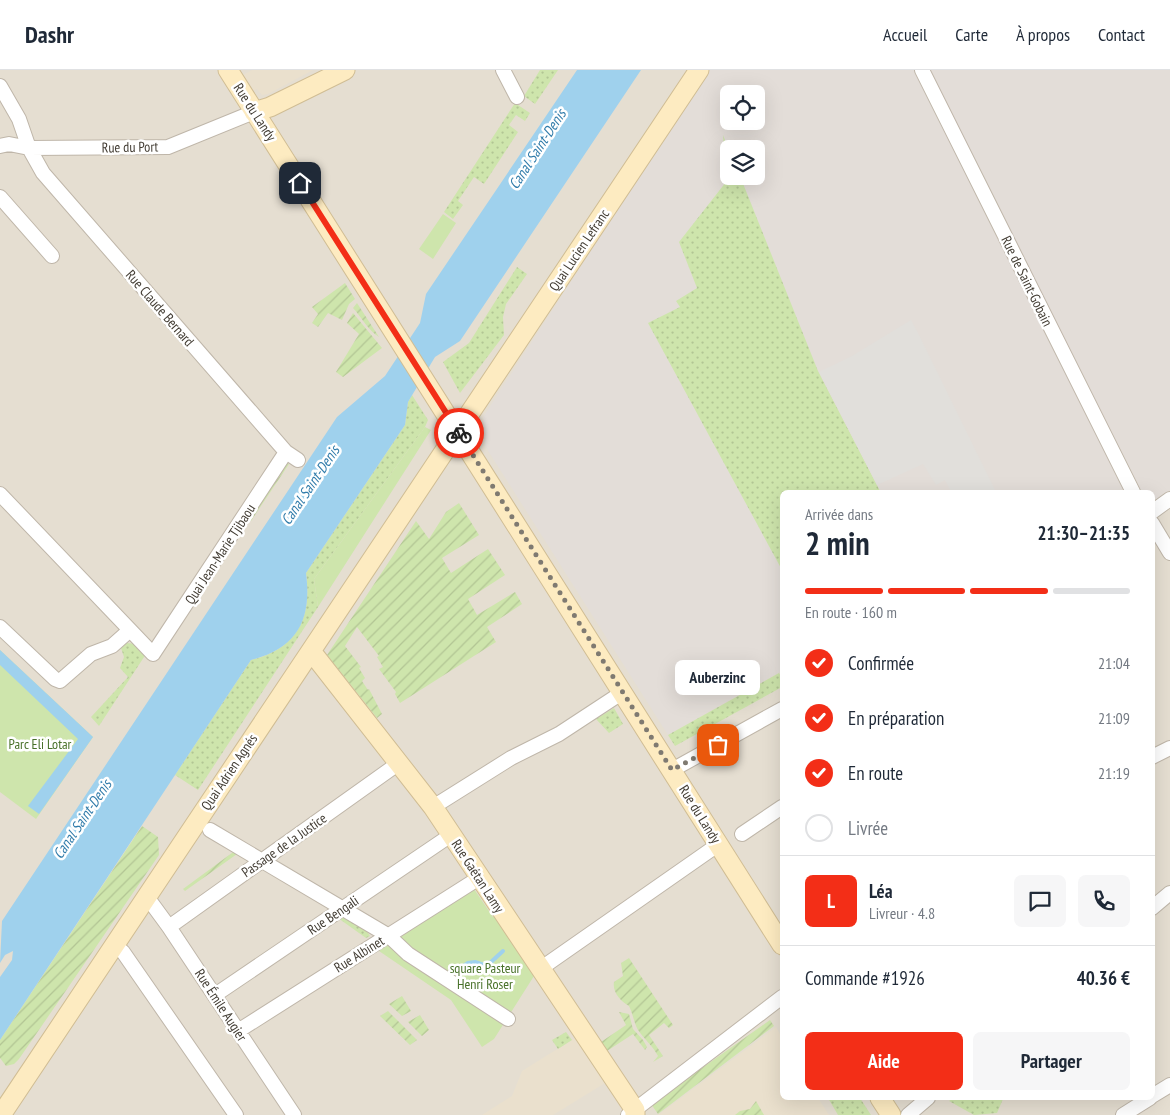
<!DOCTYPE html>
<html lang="fr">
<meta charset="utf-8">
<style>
body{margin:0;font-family:"PT Sans Narrow",sans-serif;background:#f6f6f7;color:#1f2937;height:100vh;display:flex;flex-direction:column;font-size:19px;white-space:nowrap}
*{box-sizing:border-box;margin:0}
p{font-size:16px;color:#747a83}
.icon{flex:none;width:28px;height:28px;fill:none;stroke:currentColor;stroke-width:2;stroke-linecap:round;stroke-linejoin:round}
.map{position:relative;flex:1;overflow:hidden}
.sheet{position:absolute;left:780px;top:420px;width:375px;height:610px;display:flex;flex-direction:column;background:#fff;border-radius:8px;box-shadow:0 5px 20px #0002}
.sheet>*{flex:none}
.controls{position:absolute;left:720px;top:15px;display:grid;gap:10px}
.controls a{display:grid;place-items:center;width:45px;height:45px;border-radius:8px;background:#fff;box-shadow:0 5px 20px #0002;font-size:25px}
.pin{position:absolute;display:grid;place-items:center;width:42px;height:42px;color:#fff;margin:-21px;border-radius:10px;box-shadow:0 2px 8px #0006}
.courier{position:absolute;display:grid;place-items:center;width:50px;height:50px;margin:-25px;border:4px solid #f32e17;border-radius:50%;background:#fff;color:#222;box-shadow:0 1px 6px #0007}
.bubble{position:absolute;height:35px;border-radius:8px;background:#fff;box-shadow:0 5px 20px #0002;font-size:16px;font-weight:700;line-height:35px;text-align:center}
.head em{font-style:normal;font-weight:700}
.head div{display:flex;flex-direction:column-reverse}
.head{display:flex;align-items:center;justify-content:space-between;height:85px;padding:0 25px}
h1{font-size:32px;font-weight:700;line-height:38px}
.bar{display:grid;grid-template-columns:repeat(4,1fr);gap:8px 5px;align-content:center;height:60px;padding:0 25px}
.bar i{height:6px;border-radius:4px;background:#e0e1e3}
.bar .current{background:#f32e17}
.bar p{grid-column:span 4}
.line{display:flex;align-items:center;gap:12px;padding:0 25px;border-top:1px solid #e0e1e3}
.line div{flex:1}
.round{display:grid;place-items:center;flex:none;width:52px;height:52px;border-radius:8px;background:#f6f6f7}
ol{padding:0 25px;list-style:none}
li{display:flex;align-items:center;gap:15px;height:55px}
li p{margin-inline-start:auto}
li .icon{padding:5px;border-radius:50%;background:#f32e17;color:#fff;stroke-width:4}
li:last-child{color:#747a83}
li i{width:28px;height:28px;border:2px solid #e0e1e3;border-radius:50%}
.cta{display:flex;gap:10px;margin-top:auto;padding:10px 25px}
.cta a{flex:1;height:58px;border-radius:8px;background:#f32e17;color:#fff;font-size:20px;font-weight:700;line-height:58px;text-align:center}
.cta a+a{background:#f6f6f7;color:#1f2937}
header{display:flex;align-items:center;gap:30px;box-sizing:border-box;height:70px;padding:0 25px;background:#fff;border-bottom:1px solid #e0e1e3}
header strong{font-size:24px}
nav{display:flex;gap:28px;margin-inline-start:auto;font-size:18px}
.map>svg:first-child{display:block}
.residential{fill:#e5ded1;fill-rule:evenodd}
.industrial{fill:#e3ddd8;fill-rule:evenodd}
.education{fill:#eae0cd}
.grass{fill:url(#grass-dots)}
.park{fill:#cee5ac}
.garden{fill:url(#garden-furrows)}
.parking{fill:#e1dfdb}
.water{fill:#9fd1ed}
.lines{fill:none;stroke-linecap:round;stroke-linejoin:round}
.stream{stroke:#9fd1ed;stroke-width:4}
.street-casing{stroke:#bfb6a9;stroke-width:16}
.secondary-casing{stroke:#d0bd94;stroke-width:21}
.street{stroke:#fff;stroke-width:14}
.secondary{stroke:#fdebc1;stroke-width:19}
.done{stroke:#7f7a71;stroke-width:5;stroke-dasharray:0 9}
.route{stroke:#f32e17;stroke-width:6}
.labels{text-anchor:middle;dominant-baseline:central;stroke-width:5;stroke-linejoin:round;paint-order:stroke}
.street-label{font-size:14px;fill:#423c33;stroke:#fff}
.park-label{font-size:14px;fill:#487129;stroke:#fff}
.water-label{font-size:15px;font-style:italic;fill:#317caa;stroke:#fff}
</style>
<header>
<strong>Dashr</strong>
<nav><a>Accueil</a><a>Carte</a><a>À propos</a><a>Contact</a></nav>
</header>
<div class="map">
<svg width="1170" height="1045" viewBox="0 0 1170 1045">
<defs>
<pattern id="grass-dots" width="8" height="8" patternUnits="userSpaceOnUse" patternTransform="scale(1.25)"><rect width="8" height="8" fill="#cee5ac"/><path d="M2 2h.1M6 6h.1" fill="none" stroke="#b2c594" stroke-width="1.8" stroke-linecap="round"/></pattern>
<pattern id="garden-furrows" width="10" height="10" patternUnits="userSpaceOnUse" patternTransform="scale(1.25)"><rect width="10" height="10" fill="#cee5ac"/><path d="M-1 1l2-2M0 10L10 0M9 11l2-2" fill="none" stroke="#b2c594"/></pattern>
</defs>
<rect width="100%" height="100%" fill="#f1ece3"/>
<path class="residential" d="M0 0H1170V1045H0ZM729 24H756V51H729ZM729 79H756V106H729ZM782 422H1152V1028H782Z"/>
<path class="industrial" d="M708 0H1170V422L1153 431 1152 422H782V601L668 665 485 376 483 347ZM729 24H756V51H729ZM729 79H756V106H729Z"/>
<path class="education" d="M252 0H313L268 24 262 25 257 19 253 21 243 5Z
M776 957 782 968V1028H818L829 1045H658Z
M575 968 605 1013 553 1045H482L512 1026 522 1001Z"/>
<path class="grass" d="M540 0H558L535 34 524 26Z
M515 33 530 43 525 51 516 45 509 55 518 62 484 114 474 107 458 131 463 135 453 149 444 142Z
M723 65 729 80V106H740L818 301 880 421 782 422V500L648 253 680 237 676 231 697 218 679 172 726 112Z
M517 197 527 204 506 234 503 247 504 265 460 323 443 292 469 273Z
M412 325 428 350 425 357 314 509 318 537 198 720 175 705 251 590C298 578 312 548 306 503L405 355 408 332Z
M127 573 136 574 146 584 99 656 91 647 128 607 120 598 124 587 121 578Z
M779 603 782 608V617L675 676 668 665Z
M614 638 623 654 609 663 596 649Z
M343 845 366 860 370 866 366 868 338 848Z
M566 962 572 970 558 979 552 970Z
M828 1028H860L871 1045H838Z
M954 1028H1001L1003 1029 997 1043 974 1045 949 1031Z"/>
<path class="park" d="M443 144 456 153 433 189 419 179Z
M425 357 431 360 318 537 314 509Z
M0 580 93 667 36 749 0 722Z
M474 819 493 847 495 846 534 906 494 969 482 977 451 930 379 881Z"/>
<path class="garden" d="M345 213 355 229 349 234 342 250 328 243 318 257 312 253 318 244 312 237Z
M357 233 379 267C368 260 362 248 353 238Z
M353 243 382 278 343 307 336 302 359 264 347 253Z
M285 391 289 394 251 451 247 449 263 430Z
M459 433 479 465 442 488 451 503 488 479 505 505 468 529 477 545 515 522 522 534 487 557 496 572 400 633 395 624 396 622 379 599 383 597 377 587 379 586 357 557 345 576 361 597 359 598 365 608 362 611 368 620 369 619 382 644 377 648 327 585 416 451 429 469 446 442Z
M142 756 158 767 159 785 19 989 14 994 6 996 0 988V970Z
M236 780 253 791 250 793 237 784 185 821 183 819Z
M629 888 673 955 669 958 664 953 649 965 663 986 653 992 658 986C653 976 644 969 638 960 634 953 633 944 629 936 621 932 612 922 614 912L623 906 621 893Z
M402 926 411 941 402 946 389 934Z
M388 941 417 970 410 975 380 946Z
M619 942 629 944 633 959 643 970 647 977 645 980 633 964 607 981 601 972 626 955Z
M420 945 429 960 422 966 408 952Z
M770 950 774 956 658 1044 651 1034Z
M756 1031 764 1045H735L740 1041 750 1039Z"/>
<path class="parking" d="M911 250 918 263 996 422H951L945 410 936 415 923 394 877 415 819 302 852 286Z"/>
<path class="water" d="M577 0H641L460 271 435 287 408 332 405 355 306 503C312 549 298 578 251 590L0 970V907L12 890 13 881 5 885 0 893 2 851 337 347 385 306 420 253 426 224Z
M0 580 93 667 39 744 28 736 78 669 0 595Z"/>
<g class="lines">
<path class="stream" d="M450 905 468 893 475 892 484 895 491 892 503 881"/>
<g class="street-casing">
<path id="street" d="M503 0 517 27
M922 0 1133 422
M0 16 19 49 29 78 43 103 286 382 298 390
M0 76 9 74 29 78 168 77 254 42
M0 127 52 186
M0 424 153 584 286 382
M1152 442 1170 429
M1152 453 1170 483
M0 557 55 609 60 611 91 584 112 576 130 560
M1152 687 1170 678
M672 700 782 639
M433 737 511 688 559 664 623 622
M210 760 389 866 408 884 508 949
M742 764 782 737
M147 827 169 857 294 1045
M1152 838 1170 823
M169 857 399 693
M115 875 123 882 236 1045
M540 899 719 774
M215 925 451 765
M238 961 479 808
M1152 1026 1170 1015
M628 1045 782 927
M908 1045 928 1028
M1123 1045 1150 1028"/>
</g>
<g class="secondary-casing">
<path id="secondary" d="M228 0 782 875
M254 42 270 37 345 0
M311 581 433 737 635 1040V1045
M880 1028 891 1045
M1 1045 699 0"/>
</g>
<use href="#street" class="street"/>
<use href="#secondary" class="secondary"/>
</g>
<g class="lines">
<path class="done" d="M459 363 672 700 718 675"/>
<path class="route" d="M300 113 459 363"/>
</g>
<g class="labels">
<g class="street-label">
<text transform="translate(255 42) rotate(57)">Rue du Landy</text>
<text transform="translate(130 77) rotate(-1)">Rue du Port</text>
<text transform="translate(579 180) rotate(-56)">Quai Lucien Lefranc</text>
<text transform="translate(1027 211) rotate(64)">Rue de Saint-Gobain</text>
<text transform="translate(160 238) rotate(49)">Rue Claude Bernard</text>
<text transform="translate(220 484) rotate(-57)">Quai Jean-Marie Tjibaou</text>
<text transform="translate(229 702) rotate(-56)">Quai Adrien Agnés</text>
<text transform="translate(700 744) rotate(58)">Rue du Landy</text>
<text transform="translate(284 775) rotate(-35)">Passage de la Justice</text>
<text transform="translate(478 806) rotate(57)">Rue Gaétan Lamy</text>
<text transform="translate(333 845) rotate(-34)">Rue Bengali</text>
<text transform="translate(359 884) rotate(-32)">Rue Albinet</text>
<text transform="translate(221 935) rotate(57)">Rue Émile Augier</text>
</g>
<g class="park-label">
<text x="40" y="674">Parc Eli Lotar</text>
<text x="485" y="898">square Pasteur<tspan x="485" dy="16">Henri Roser</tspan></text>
</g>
<g class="water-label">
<text transform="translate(537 79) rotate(-57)">Canal Saint-Denis</text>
<text transform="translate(310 415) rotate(-56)">Canal Saint-Denis</text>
<text transform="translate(82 749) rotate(-56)">Canal Saint-Denis</text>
</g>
</g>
</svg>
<div class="controls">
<a><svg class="icon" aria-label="locate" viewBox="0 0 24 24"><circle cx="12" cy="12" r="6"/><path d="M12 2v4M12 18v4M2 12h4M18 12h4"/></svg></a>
<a><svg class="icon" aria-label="layers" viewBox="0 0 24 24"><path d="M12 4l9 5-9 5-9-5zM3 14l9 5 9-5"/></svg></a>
</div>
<div class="pin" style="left:718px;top:675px;background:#ea580c"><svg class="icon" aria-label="bag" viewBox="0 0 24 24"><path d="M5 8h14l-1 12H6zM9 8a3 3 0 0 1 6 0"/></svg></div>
<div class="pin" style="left:300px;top:113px;background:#1f2937"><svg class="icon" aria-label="home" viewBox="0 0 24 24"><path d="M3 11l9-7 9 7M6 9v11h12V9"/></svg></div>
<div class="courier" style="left:459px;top:363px"><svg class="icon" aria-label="bike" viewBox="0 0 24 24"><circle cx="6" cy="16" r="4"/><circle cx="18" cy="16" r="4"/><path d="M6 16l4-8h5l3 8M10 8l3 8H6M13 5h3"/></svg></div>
<div class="bubble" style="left:675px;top:590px;width:85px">Auberzinc</div>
<section class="sheet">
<div class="head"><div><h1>2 min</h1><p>Arrivée dans</p></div><em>21:30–21:35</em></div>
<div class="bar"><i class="current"></i><i class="current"></i><i class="current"></i><i></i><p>En route · 160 m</p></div>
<ol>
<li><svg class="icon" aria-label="check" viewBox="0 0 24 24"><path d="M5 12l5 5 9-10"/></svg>Confirmée<p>21:04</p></li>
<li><svg class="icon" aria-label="check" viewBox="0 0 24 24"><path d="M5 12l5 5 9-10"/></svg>En préparation<p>21:09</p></li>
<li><svg class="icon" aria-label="check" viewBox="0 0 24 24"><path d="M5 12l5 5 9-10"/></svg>En route<p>21:19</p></li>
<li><i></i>Livrée</li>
</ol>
<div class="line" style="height:90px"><b class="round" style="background:#f32e17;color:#fff">L</b><div><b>Léa</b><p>Livreur · 4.8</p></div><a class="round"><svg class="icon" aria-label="chat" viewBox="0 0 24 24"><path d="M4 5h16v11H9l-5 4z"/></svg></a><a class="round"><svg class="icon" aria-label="phone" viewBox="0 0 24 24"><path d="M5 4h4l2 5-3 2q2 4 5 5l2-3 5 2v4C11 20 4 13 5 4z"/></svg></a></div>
<div class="line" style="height:65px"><div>Commande #1926</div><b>40.36 €</b></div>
<div class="cta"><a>Aide</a><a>Partager</a></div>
</section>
</div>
